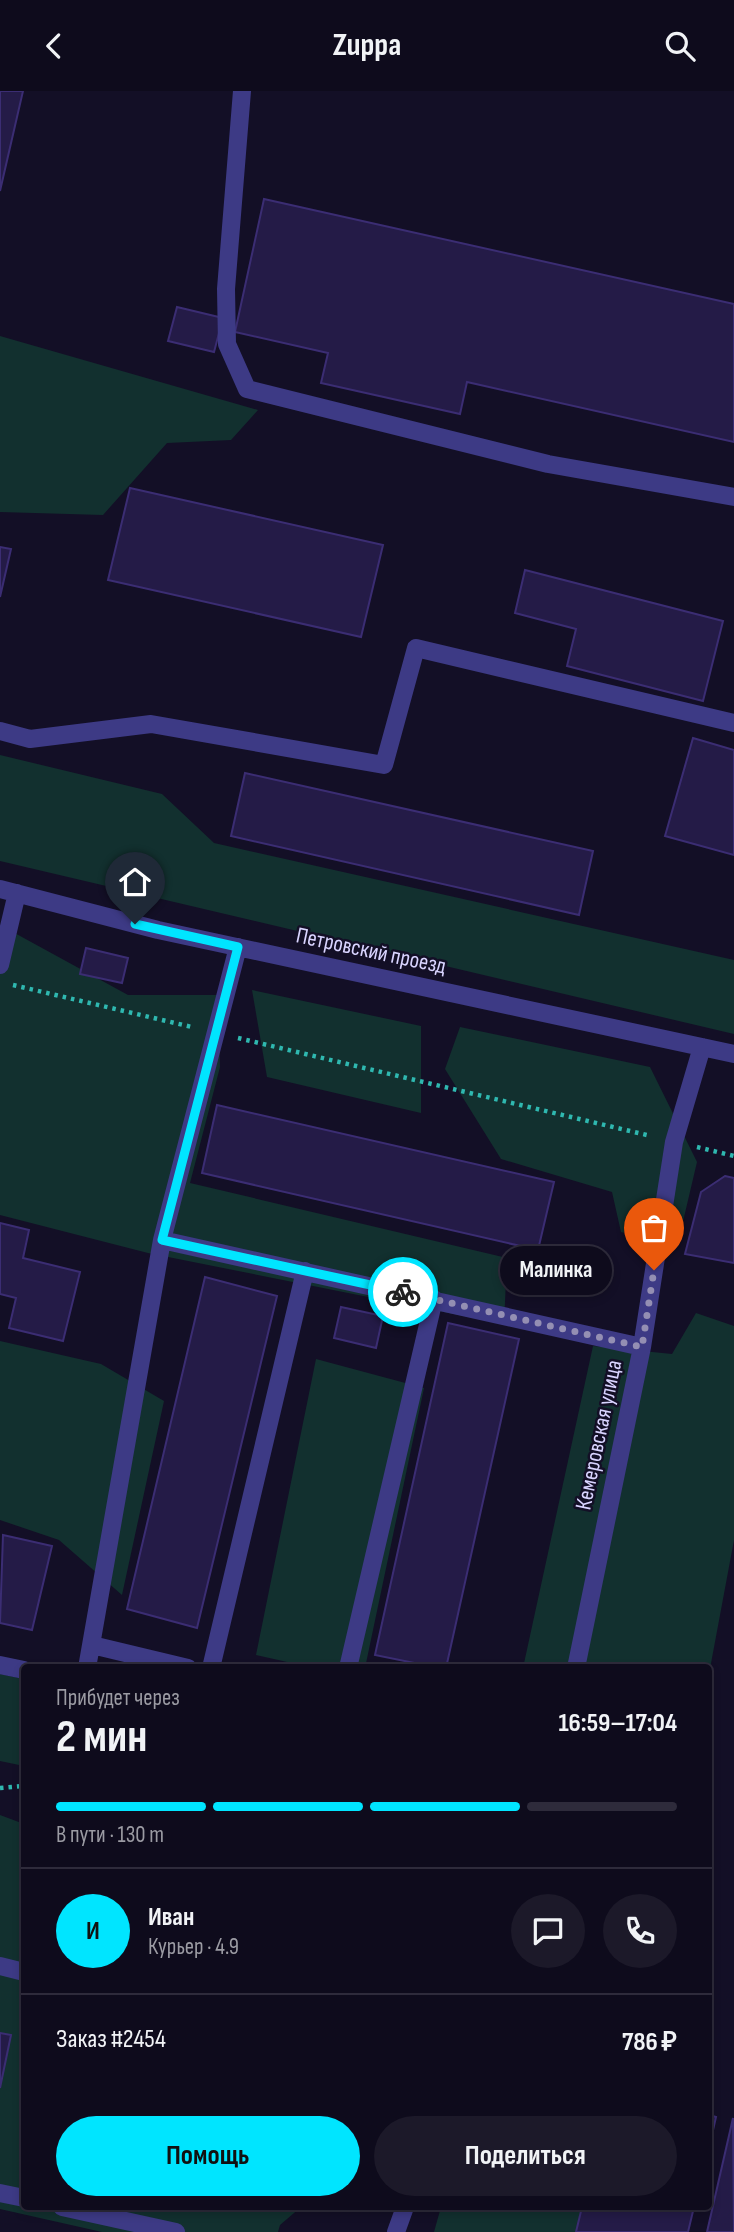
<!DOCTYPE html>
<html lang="ru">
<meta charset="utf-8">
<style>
body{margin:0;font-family:"Sofia Sans Condensed",sans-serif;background:#1c1929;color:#f1f3f6;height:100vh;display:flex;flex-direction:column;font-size:26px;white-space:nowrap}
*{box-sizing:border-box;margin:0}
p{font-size:23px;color:#9b9ba3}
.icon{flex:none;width:38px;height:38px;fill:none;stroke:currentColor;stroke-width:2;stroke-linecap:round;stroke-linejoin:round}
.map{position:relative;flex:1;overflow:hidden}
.panel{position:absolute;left:21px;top:1573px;width:691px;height:546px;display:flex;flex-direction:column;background:#0e0b1c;border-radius:7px;box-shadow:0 4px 10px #0003,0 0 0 2px #2e2b3b}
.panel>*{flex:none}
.pin{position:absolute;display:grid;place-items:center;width:60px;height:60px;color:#fff;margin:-72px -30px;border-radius:50% 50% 50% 0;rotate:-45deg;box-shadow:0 0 7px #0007}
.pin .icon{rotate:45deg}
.courier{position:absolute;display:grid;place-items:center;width:70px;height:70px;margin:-35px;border:5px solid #00e5ff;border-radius:50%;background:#fff;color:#222;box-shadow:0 2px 9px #0007}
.bubble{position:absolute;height:49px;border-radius:24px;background:#0e0b1c;box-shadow:0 4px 10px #0003,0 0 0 2px #2e2b3b;font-size:23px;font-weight:700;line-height:49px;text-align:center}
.head em{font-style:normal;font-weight:700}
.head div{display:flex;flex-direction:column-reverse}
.head{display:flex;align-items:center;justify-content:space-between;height:119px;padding:0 35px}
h1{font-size:46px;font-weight:700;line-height:52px}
.bar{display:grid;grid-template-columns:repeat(4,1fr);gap:10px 7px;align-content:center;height:84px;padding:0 35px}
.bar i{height:9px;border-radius:5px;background:#2e2b3b}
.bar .current{background:#00e5ff}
.bar p{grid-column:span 4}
.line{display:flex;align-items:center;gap:18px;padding:0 35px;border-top:2px solid #2e2b3b}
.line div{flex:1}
.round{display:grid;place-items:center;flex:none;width:74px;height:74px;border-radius:37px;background:#1c1929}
.primary-button{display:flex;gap:14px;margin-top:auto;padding:14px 35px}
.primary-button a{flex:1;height:80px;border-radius:42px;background:#00e5ff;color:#111;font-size:28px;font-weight:700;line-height:80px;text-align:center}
.primary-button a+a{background:#1c1929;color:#f1f3f6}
header{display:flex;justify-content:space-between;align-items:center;height:91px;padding:0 35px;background:#0e0b1c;font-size:32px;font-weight:700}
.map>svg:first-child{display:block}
.green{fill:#12302f}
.building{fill:#241b47;stroke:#3b2d73;stroke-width:2}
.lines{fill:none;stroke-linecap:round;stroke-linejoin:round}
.path{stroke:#2fb8b0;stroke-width:4.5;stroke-dasharray:3.5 5;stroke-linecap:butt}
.minor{stroke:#3d3a85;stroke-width:18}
.done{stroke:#948fb3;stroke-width:7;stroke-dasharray:0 12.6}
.route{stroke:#00e5ff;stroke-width:9}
.labels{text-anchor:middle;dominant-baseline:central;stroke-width:5;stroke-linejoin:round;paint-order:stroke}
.street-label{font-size:23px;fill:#d9d4ff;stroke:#130f26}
</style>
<header><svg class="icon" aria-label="back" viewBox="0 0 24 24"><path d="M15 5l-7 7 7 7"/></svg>Zuppa<svg class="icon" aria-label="search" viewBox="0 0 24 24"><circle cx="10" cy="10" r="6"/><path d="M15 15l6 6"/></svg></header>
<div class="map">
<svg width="734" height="2141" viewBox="0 0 734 2141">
<rect width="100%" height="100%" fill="#130f26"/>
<path class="green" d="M0 245 258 319 231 349 167 352 103 424 0 421Z
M0 664 162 703 214 752 734 869V943L0 770Z
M0 834 128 904H218L220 976 190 1092 507 1167 504 1233 148 1162 0 1124Z
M252 899 421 935V1022L267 986Z
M460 936 650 976 697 1071 677 1156 621 1141 612 1101 501 1068 445 978Z
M696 1222 734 1235V1449L709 1583V1577H523L593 1255 672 1263Z
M0 1250 101 1273 164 1310 122 1504 59 1449 0 1429Z
M316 1268 424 1297 365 1577H314L256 1564Z
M0 1583 24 1588V1675L0 1670Z
M0 1724 24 1733V2116H301L280 2134 278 2141H102L0 2118Z
M441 2116H591L584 2141H434Z"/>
<path class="building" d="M0 0H23L0 100Z
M264 108 734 213V351L467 291 460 323 321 292 328 262 235 241Z
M177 216 223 227 214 261 168 250Z
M130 397 383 454 361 546 108 489Z
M0 456 11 458 0 506Z
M525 479 723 530 703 610 567 575 576 538 515 522Z
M693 647 734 659V764L665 745Z
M245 682 593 760 579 824 231 745Z
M86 857 128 867 122 892 80 883Z
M217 1014 554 1091 538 1159 202 1082Z
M725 1085 734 1087V1172L685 1163 701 1101Z
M0 1132 29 1139 23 1167 80 1181 63 1250 9 1237 16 1207 0 1203Z
M205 1186 277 1205 197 1537 127 1518Z
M341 1216 383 1225 376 1257 334 1247Z
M448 1232 519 1248 446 1577H439L375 1564Z
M3 1444 52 1455 32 1539 0 1532Z
M0 1942 11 1944 0 1997Z
M709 2024 716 2026 709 2057Z
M733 2027 734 2141H707Z
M582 2116H694L688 2141H576Z"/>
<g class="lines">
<path class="path" d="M13 894 192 936
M238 947 651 1045
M697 1056 734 1065
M0 1697 24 1695"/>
<path class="minor" d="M242 0 226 198 227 253 247 298 548 373 734 406
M0 640 30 648 151 633 384 674 416 557 734 632
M0 798 158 839 734 963
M238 856 162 1149 642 1256
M0 874 17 802
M92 1554 188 1577
M0 1574 24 1579
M87 1577 162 1149
M211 1577 305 1180
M348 1577 434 1208
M576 1577 642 1256 674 1051 702 956
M0 1875 24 1881
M0 2102 24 2107
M62 2116 176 2141
M396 2141 405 2116"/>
</g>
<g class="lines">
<path class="done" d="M403 1201 642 1256 654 1179"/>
<path class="route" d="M135 833 238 856 162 1149 403 1201"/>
</g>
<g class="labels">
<g class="street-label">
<text transform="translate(371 860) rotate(12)">Петровский проезд</text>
<text transform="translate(599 1344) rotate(-78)">Кемеровская улица</text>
</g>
</g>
</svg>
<div class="pin" style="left:654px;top:1179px;background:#ea580c"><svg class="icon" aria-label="bag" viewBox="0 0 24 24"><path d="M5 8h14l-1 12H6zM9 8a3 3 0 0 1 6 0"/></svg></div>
<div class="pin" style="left:135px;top:833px;background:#1f2937"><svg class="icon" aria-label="home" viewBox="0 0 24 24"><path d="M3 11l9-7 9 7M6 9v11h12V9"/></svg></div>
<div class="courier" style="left:403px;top:1201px"><svg class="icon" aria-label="bike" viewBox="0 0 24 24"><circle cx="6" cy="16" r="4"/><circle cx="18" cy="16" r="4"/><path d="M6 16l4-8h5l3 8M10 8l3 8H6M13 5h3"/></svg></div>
<div class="bubble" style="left:500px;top:1155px;width:112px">Малинка</div>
<section class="panel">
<div class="head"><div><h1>2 мин</h1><p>Прибудет через</p></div><em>16:59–17:04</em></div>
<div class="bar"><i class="current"></i><i class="current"></i><i class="current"></i><i></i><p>В пути · 130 m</p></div>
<div class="line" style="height:126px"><b class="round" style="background:#00e5ff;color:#111">И</b><div><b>Иван</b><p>Курьер · 4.9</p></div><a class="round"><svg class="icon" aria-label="chat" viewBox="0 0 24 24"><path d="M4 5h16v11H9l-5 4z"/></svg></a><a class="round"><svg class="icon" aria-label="phone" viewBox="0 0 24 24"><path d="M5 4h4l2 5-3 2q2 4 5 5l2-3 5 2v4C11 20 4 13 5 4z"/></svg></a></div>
<div class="line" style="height:91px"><div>Заказ #2454</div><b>786 ₽</b></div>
<div class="primary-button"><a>Помощь</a><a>Поделиться</a></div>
</section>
</div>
